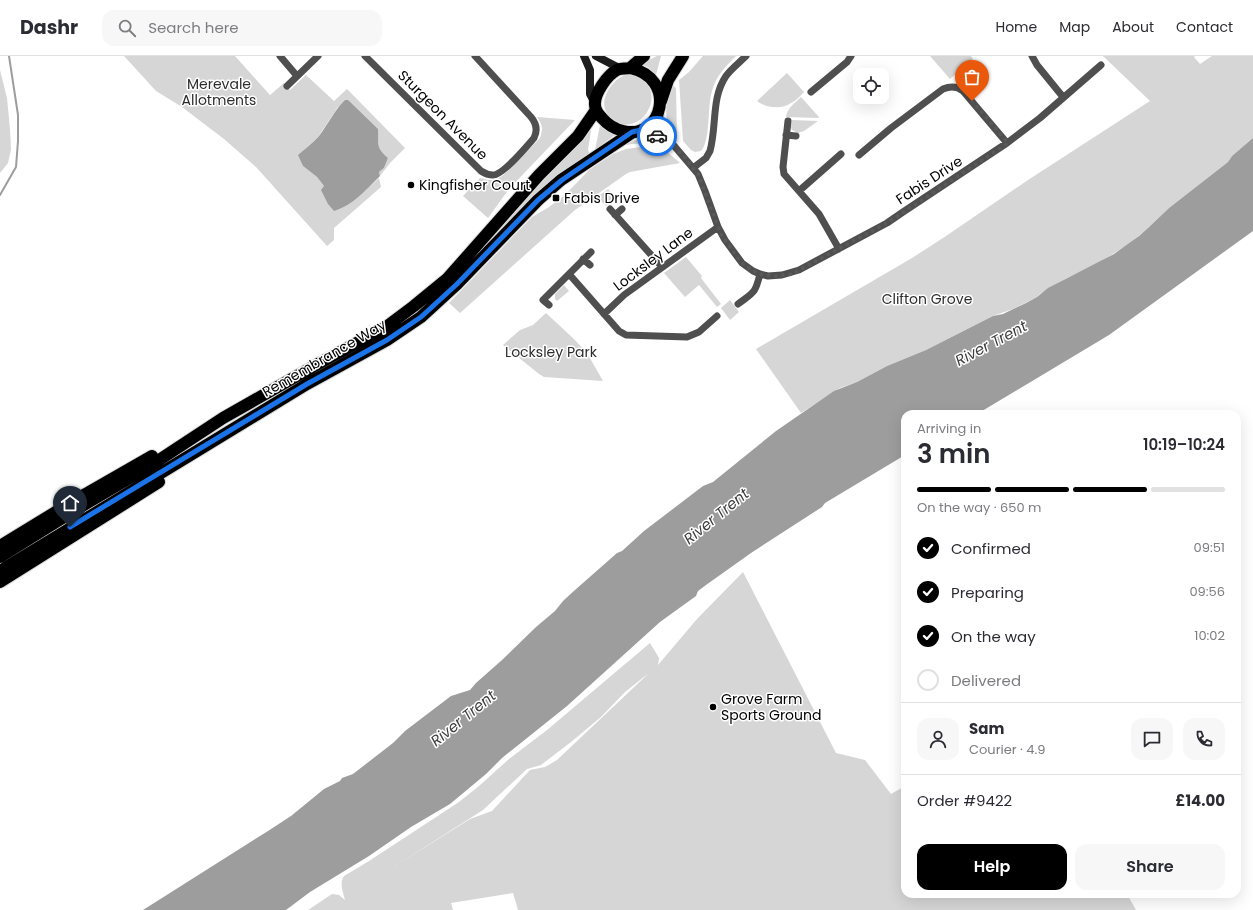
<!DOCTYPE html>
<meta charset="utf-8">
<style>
body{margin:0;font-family:Poppins,sans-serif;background:#f7f7f7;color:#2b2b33;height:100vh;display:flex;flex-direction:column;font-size:15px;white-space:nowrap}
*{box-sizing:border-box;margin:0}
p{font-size:13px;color:#7c7c81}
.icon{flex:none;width:22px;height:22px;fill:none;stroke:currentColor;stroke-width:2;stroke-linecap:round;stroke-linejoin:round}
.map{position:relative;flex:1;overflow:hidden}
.details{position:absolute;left:901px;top:354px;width:340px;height:488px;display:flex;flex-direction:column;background:#fff;border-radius:12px;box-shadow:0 4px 16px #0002}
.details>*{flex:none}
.buttons{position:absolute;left:853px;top:12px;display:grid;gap:8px}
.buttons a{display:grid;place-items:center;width:36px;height:36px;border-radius:8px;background:#fff;box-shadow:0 4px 16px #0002;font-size:20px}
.pin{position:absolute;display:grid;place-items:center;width:34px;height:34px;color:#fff;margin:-41px -17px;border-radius:50% 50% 50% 0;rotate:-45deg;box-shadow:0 0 4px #0007}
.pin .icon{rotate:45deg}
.courier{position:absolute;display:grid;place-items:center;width:40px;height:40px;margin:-20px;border:3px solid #1a73e8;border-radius:50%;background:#fff;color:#222;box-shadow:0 1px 5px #0007}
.summary em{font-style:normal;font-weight:600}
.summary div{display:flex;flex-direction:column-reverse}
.summary{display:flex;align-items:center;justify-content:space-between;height:68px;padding:0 16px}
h1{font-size:26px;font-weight:600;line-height:30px}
.bar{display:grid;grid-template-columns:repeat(4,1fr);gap:6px 4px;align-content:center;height:48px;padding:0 16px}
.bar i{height:5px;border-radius:3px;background:#e1e1e2}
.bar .on{background:#000}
.bar p{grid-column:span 4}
.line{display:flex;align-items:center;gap:10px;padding:0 16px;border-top:1px solid #e1e1e2}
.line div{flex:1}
.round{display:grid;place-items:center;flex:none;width:42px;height:42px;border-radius:12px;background:#f7f7f7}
ol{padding:0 16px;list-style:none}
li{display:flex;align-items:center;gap:12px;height:44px}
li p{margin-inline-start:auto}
li .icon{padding:4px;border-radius:50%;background:#000;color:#fff;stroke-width:4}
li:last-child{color:#7c7c81}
li i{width:22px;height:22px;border:2px solid #e1e1e2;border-radius:50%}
.button{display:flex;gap:8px;margin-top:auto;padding:8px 16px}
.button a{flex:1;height:46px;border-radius:12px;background:#000;color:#fff;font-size:16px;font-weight:600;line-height:46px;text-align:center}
.button a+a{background:#f7f7f7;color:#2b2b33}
header{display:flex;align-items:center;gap:24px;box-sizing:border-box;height:56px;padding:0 20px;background:#fff;border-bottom:1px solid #e1e1e2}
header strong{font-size:19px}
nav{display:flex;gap:22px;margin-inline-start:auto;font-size:14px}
.search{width:280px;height:36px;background:#f7f7f7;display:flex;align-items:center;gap:10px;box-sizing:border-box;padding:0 14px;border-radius:12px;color:#7c7c81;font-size:15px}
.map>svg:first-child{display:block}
.green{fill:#d6d6d6;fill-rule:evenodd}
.water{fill:#9d9d9d}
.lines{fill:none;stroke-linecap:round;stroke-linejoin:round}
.stream{stroke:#9d9d9d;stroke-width:2}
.highway-casing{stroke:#dbdbdb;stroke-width:14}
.street{stroke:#4f4f4f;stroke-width:7}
.secondary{stroke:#1c1c1c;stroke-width:8}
.highway{stroke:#000;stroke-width:12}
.done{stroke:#595959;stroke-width:4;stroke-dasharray:0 7.2}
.route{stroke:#1a73e8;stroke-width:5}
.poi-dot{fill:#000;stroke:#fff;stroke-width:1.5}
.labels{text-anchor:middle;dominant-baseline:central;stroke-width:3;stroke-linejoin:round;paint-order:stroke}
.park-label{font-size:14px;fill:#2d2d2d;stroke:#fff}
.street-label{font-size:14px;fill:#000;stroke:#fff}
.poi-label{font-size:14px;fill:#000;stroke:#fff;text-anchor:start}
.water-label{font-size:15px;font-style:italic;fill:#3e3e3e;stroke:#fff}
</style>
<header>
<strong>Dashr</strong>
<div class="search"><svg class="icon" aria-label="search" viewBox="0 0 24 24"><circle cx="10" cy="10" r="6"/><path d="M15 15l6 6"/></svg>Search here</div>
<nav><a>Home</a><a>Map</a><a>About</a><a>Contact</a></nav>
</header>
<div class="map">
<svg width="1253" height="854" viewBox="0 0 1253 854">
<rect width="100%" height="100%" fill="#fff"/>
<path class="green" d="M124 0H235L270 39 284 27 290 34 306 19 334 45 347 33 405 92 390 107 380 120 379 116 384 112 388 102C375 90 379 89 378 73L338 51 318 81 312 87 303 110 317 121 324 130 340 153 365 135 379 122 381 131 334 172V184L327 190 256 111 224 83 182 51 156 35Z
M657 0H661L656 19 648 11 641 8Z
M703 0H736C725 11 716 20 712 35 707 50 711 84 701 95L695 96 691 94 683 85 679 24 689 16Z
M930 0H971L973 3 950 23Z
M1103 0H1195L1194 1 1200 8 1212 0H1253V82L1232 100 1228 106 1169 152 1148 172 1129 188 1100 206 1065 223 1040 238 1037 241 1013 253 993 260 926 294 887 310 857 326 840 332 801 357 756 293 912 202 946 180 1028 124 1150 45Z
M0 14 7 42 10 73 11 94 8 107 0 117Z
M787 17 804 36C800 40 796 45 791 47 781 54 766 52 757 45Z
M628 18C676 26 641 90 610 61 595 47 612 22 628 18Z
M672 29 676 32 677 81 676 83 674 82C663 63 665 50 672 29Z
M801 41 819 61 818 62 786 61C787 52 795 47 801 41Z
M537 61 575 64 509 133 488 162 463 140 480 122C485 123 490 125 495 124 505 121 531 91 540 82 543 72 543 70 537 61Z
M792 64 818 65 804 75 798 77 792 74 791 72Z
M600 69 616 78 595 94Z
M590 74 591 75 588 94 590 98 423 253 394 273 335 306 334 305 384 277 524 144 581 86Z
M640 82C651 81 658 83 667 90 651 86 637 87 621 90Z
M648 90C664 92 669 97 680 107L630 116 626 118 575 154 460 257 449 247 532 161 549 151 565 139 589 114 613 98 626 93Z
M608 133 616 142 606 150 597 141Z
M686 201 702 220 701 222 721 248 717 251 699 229 685 241 664 217Z
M564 229 569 235 557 245 555 243V238Z
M730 244 739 256 730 264 721 252Z
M546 257 575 284 587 297 603 325 544 321 539 318 503 289 520 274 533 269Z
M743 516 836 697 865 704 891 738 905 730V838H1127L1136 854H518L513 837 451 847 453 854H308L332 838 339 839 345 844C343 836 339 827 344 820L369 805 459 746 479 730 509 703 547 674 650 587 659 602 658 609 697 563ZM649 617 557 704 545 711 530 714 492 755 470 763 395 810 483 754 527 713 541 709 571 686 601 661 625 636Z"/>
<path class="water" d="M345 44H348L378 73C379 89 375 90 388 102L384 112 379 116 380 120C367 133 352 150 334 155L328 148 321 134 324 130 317 121 303 110 298 99C305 93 313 87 319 80 328 68 334 55 345 44Z
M1253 82V175L1109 279 977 358H905V399L825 447 822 451 751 497 706 529 698 535 696 540 660 566 567 650 502 702 486 718 450 748 411 771 369 800 310 836 286 854H143L268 775 291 760 324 733 340 725 342 722 353 718 393 687 405 675 451 640 470 634 476 627 502 604 536 571 555 555 563 545 575 534 617 497 622 495 644 475 703 430 713 426 776 375 834 335 857 326 887 310 926 294 993 260 1003 258 1026 247 1037 241 1048 232 1114 198 1139 180 1148 172 1169 152 1228 106 1232 100Z"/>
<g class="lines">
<path class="stream" d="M0 139 16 111 18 85V59L9 0"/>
<g class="highway-casing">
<path id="highway" d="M630 12C678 22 663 85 623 75 615 73 607 68 602 62 598 58 595 54 595 49 594 38 607 19 617 14 621 12 626 13 630 12Z
M630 12 644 0
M661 45 668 24 683 0
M0 490 77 443 152 400
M0 501 77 453 153 408 223 362 318 308 386 271 414 250 447 223 539 119 578 80 596 54
M0 515 307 328 387 284 421 261 457 228 538 144 561 124 633 76
M0 526 159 426"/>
</g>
<path class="street" d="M280 0 297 20
M365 0 481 115C484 117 489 119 493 119 503 119 527 90 534 82 538 74 536 67 531 61L475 0
M1032 0 1037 9 1063 41
M287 30 318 0
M811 36 847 6 851 0
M658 57 670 85 698 118 705 135 718 171 725 184 742 207 753 215 760 218 768 220 782 219 799 214 887 167 903 156 1007 87 1040 62 1101 9
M788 65 783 111 784 118 819 158 839 193
M641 74 670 85
M786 79 796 80
M859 99 891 72 943 33C950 30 957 30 963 35L1007 87
M693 112 706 102 710 95C717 70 711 42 726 20 731 13 740 6 746 0
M799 135 841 98
M610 153 662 211
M615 159 622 153
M583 203 590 209
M569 218 619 275 626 279 687 281 699 276 717 260
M738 248C754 236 755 238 760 218
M549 249 543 244 591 196
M604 258 624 239 718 171"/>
<path class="secondary" d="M584 0 590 14V38L595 47
M596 0 621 13"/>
<use href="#highway" class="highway"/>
</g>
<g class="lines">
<path class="done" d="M657 80 670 85 685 102 698 118 721 178 737 201 742 207 753 215 760 218 775 220 792 218 799 214 887 167 1008 87 972 45"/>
<path class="route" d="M70 471 307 328 387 284 421 261 457 228 538 144 562 124 632 76 641 74 657 80"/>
</g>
<g class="poi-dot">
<circle cx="411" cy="129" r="4"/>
<rect x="552" y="138" width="8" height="8" rx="2"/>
<circle cx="713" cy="651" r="4"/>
</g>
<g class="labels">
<g class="park-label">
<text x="219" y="28">Merevale<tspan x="219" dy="16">Allotments</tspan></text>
<text x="927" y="243">Clifton Grove</text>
<text x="551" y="296">Locksley Park</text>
</g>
<g class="street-label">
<text transform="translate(443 59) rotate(45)">Sturgeon Avenue</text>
<text transform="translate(929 124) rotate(-33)">Fabis Drive</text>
<text transform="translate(653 203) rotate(-37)">Locksley Lane</text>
<text transform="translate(324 302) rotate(-30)">Remembrance Way</text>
</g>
<g class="poi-label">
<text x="419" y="129">Kingfisher Court</text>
<text x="564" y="142">Fabis Drive</text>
<text x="721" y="643">Grove Farm<tspan x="721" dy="16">Sports Ground</tspan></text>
</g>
<g class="water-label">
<text transform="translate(991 287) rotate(-28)">River Trent</text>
<text transform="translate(716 460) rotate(-39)">River Trent</text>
<text transform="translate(463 662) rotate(-39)">River Trent</text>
</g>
</g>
</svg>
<div class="buttons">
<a><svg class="icon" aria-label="locate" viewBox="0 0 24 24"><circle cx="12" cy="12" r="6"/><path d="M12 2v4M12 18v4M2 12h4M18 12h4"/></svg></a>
</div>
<div class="pin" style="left:972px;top:45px;background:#ea580c"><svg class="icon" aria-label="bag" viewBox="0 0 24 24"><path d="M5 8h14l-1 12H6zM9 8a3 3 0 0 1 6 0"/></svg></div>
<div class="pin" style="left:70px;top:471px;background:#1f2937"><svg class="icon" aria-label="home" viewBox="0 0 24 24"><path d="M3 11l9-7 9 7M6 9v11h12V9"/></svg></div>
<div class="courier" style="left:657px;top:80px"><svg class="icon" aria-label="car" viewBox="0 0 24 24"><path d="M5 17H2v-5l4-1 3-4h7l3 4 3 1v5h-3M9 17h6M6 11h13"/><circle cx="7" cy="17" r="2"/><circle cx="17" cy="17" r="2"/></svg></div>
<section class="details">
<div class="summary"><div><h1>3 min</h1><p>Arriving in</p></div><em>10:19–10:24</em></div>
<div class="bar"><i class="on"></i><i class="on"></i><i class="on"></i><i></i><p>On the way · 650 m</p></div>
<ol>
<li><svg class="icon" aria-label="check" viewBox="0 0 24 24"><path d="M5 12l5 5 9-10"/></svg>Confirmed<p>09:51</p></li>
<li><svg class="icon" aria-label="check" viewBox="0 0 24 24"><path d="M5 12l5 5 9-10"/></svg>Preparing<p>09:56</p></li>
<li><svg class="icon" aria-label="check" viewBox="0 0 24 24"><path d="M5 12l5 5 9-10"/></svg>On the way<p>10:02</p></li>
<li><i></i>Delivered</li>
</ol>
<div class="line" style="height:72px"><a class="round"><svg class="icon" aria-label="person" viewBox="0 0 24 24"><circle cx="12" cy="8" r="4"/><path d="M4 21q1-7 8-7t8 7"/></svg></a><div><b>Sam</b><p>Courier · 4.9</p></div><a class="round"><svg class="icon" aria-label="chat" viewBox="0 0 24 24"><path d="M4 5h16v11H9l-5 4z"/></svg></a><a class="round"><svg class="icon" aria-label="phone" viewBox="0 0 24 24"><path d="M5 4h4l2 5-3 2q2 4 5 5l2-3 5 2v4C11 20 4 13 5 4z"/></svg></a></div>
<div class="line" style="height:52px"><div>Order #9422</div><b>£14.00</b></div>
<div class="button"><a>Help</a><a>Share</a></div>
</section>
</div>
